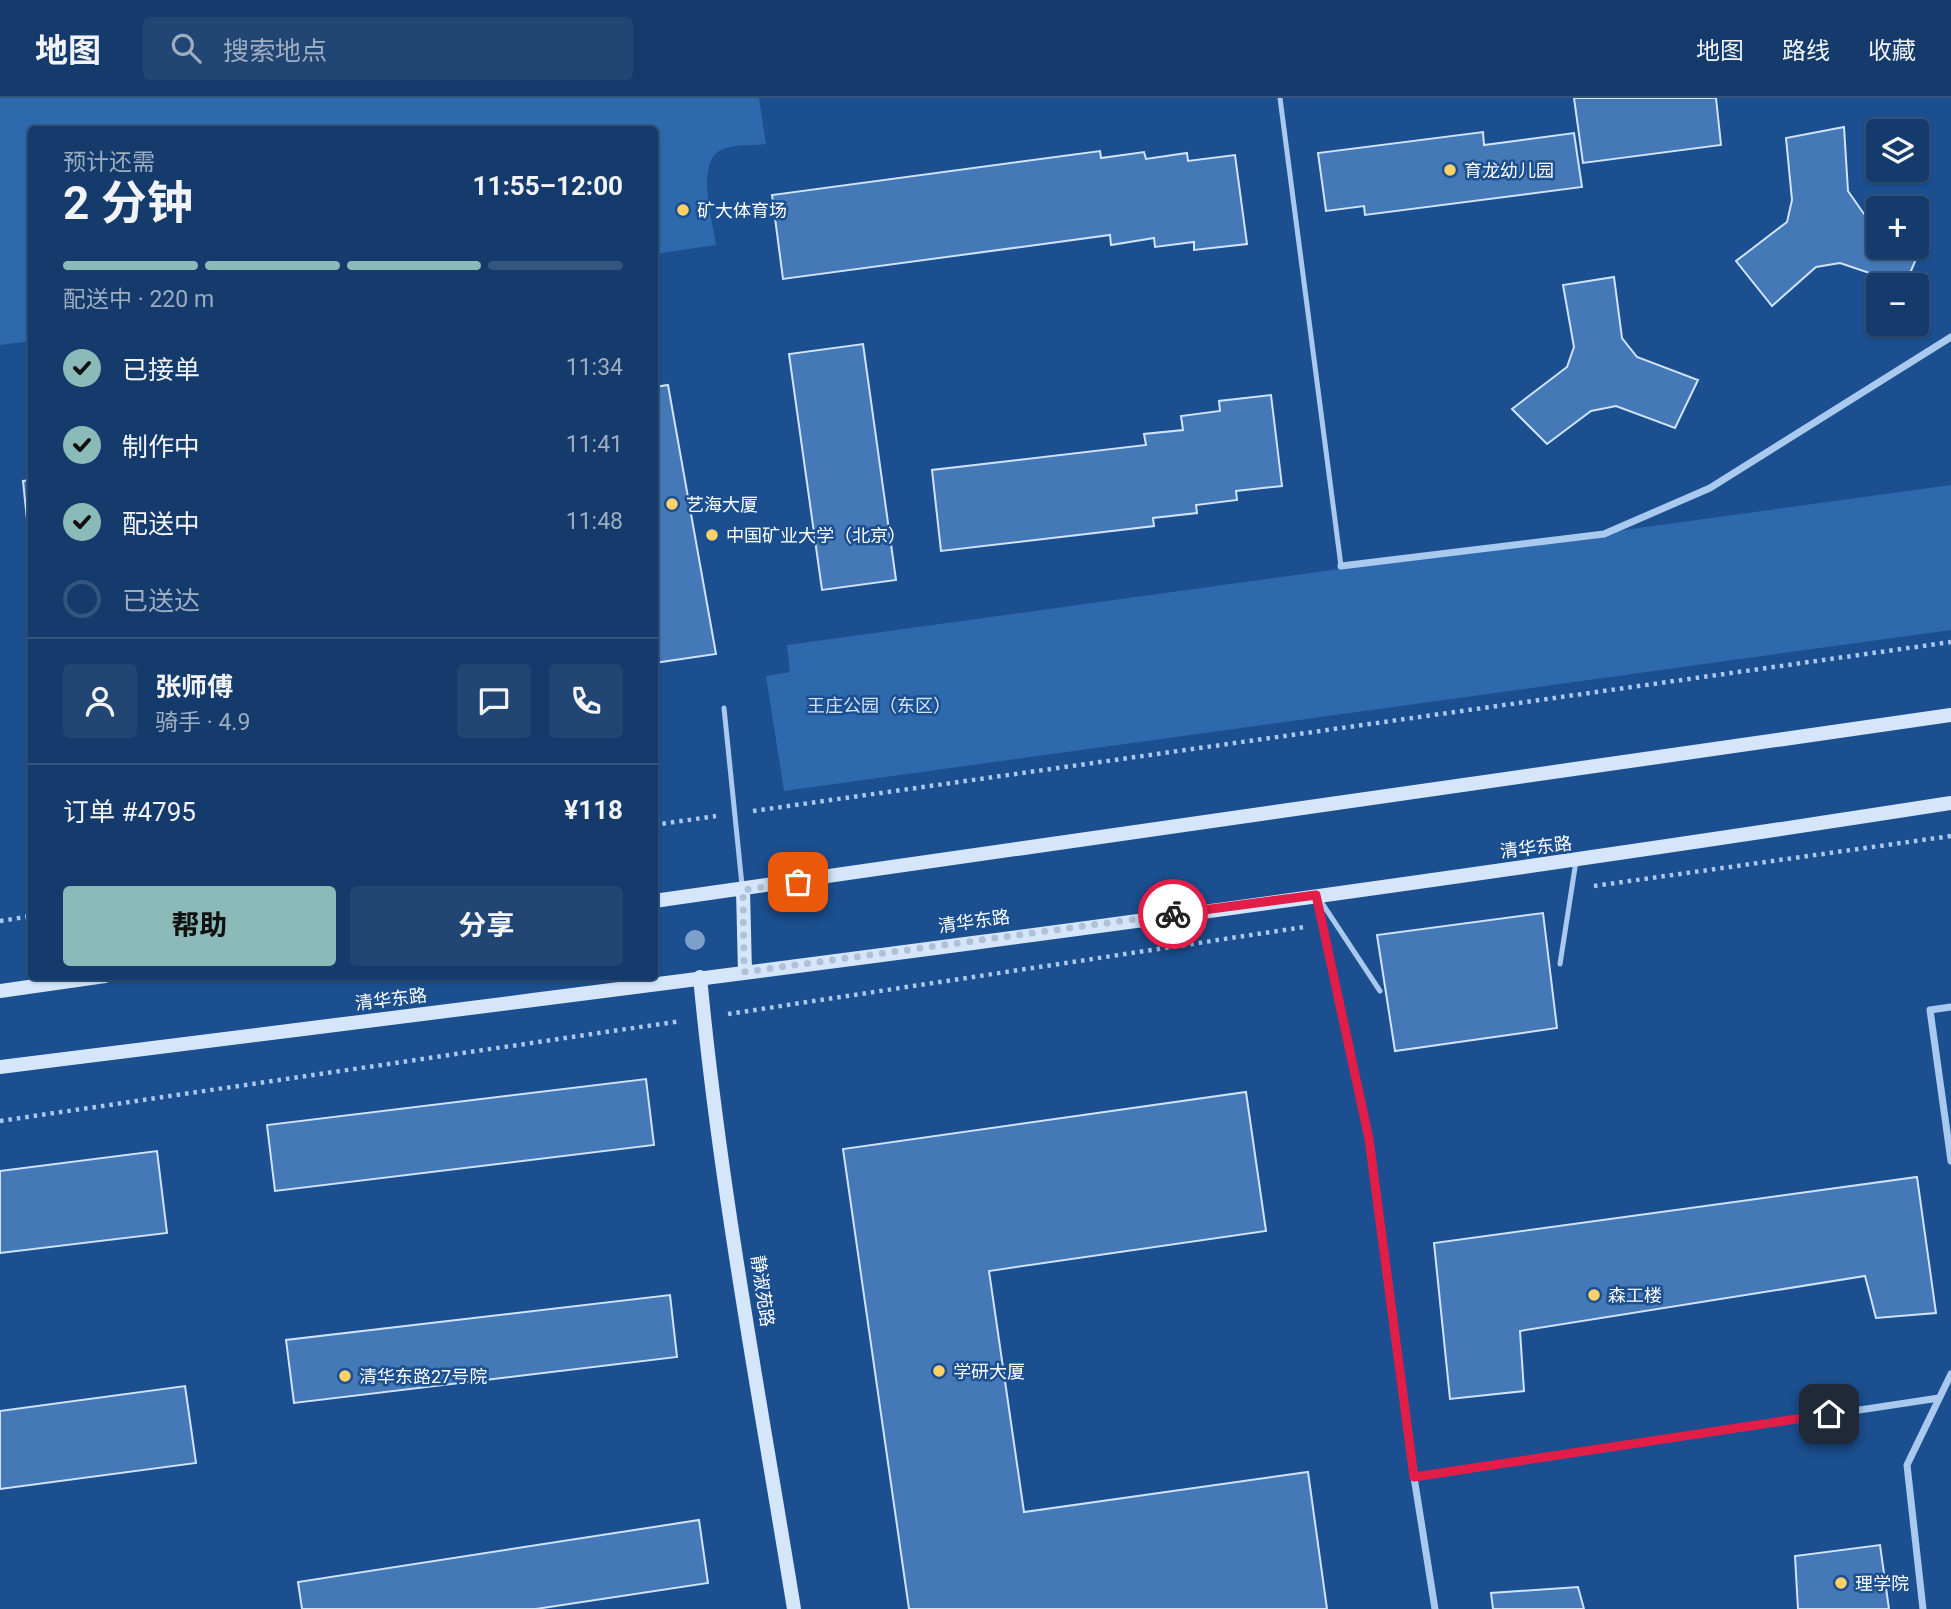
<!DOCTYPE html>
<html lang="zh">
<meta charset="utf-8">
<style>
body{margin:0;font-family:Roboto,"Noto Sans SC",sans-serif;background:#214673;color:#f1f3f6;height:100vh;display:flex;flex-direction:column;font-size:26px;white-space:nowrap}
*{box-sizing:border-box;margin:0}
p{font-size:23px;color:#9dadc1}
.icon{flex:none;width:38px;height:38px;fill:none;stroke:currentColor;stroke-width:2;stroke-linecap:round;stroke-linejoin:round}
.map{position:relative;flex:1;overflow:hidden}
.sheet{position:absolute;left:28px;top:28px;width:630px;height:854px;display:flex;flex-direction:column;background:#143b6b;border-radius:7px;box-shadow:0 2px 5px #0004,0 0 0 2px #33557e}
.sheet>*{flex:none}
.tools{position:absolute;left:1866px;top:21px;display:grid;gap:14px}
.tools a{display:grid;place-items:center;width:63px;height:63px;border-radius:7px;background:#143b6b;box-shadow:0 2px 5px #0004,0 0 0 2px #33557e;font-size:35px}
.pin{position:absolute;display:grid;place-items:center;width:60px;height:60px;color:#fff;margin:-30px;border-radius:14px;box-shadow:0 4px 10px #0006}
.courier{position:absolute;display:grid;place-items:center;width:70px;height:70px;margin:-35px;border:5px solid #e11d48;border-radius:50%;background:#fff;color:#222;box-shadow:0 2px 9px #0007}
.headline em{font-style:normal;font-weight:700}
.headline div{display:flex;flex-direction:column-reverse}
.headline{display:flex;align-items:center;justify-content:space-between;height:119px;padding:0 35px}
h1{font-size:46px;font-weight:700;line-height:52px}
.bar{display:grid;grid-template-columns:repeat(4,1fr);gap:10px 7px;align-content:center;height:84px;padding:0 35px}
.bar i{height:9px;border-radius:5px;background:#33557e}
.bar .selected{background:#8bbbb9}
.bar p{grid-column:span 4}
.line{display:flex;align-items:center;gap:18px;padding:0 35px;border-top:2px solid #33557e}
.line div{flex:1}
.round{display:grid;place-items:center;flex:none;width:74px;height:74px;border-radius:7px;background:#214673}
ol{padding:0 35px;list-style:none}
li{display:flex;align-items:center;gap:21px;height:77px}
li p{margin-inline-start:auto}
li .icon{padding:7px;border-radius:50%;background:#8bbbb9;color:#111;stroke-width:4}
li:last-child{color:#9dadc1}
li i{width:38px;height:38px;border:4px solid #33557e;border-radius:50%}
.primary-button{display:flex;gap:14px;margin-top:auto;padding:14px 35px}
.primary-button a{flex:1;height:80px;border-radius:7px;background:#8bbbb9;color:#111;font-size:28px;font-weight:700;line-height:80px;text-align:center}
.primary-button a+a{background:#214673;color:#f1f3f6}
header{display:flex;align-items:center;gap:42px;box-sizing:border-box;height:98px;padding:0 35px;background:#143b6b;border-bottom:2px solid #33557e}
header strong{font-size:33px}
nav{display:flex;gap:38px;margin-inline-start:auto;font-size:24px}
.search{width:490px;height:63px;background:#214673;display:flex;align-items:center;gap:18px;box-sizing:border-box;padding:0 24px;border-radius:7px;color:#9dadc1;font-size:26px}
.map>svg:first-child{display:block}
.green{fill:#2e69ad}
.building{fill:#4478b7;stroke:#cfe3fa;stroke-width:2}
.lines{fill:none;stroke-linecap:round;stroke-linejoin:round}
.path{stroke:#a9c9ee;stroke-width:4.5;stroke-dasharray:3.5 5;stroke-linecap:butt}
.lane{stroke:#a9c9ee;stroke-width:5}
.street{stroke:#a9c9ee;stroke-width:7}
.secondary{stroke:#d6e6fa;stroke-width:14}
.tree{fill:#7ea0ca}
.done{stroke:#afc1d8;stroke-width:7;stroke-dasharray:0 12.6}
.route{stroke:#e11d48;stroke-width:9}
.poi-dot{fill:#ffd166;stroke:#1b4f8f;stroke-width:2.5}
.labels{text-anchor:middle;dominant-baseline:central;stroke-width:5;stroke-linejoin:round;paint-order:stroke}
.poi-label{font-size:18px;fill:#fff;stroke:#1b4f8f;text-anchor:start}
.park-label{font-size:18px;fill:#cfe3fa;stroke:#1b4f8f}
.street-label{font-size:18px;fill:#fff;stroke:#1b4f8f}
</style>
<header>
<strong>地图</strong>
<div class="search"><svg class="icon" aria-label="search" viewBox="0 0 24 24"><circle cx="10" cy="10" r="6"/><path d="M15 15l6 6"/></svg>搜索地点</div>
<nav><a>地图</a><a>路线</a><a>收藏</a></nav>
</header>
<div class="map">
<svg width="1951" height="1511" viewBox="0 0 1951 1511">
<rect width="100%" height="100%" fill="#1b4f8f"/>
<path class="green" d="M0 0H759L766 46C753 48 734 46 723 51 694 63 713 124 716 147L655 156 654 32H32L31 243 0 247Z
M1951 387V532L784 693 766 578 790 574 787 547Z"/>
<path class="building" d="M1574 0H1716L1721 47 1583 65Z
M1844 29 1848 93 1864 116 1878 121V149H1916V136L1925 140 1905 187 1840 165 1816 169 1772 208 1736 163 1787 124 1792 102 1786 40Z
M1483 34 1484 47 1574 35 1582 89 1365 117 1364 108 1326 113 1318 55Z
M1100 53 1101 60 1144 54 1146 61 1187 55 1188 63 1235 57 1247 146 1194 152V144L1155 149 1154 140 1111 147 1110 137 783 181 772 97Z
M1614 179 1622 240 1637 259 1698 282 1675 330 1616 308 1591 313 1547 346 1512 311 1567 269 1574 249 1563 187Z
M863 246 896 482 822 492 789 256Z
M668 287 716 556 654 565V289Z
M1271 297 1282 388 1236 393 1237 402 1196 407 1197 415 1153 420 1154 428 941 453 932 372 1146 347 1144 336 1183 332 1181 318 1220 313 1219 303Z
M32 382V470L23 383Z
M1543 815 1557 930 1395 953 1377 837Z
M646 981 654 1047 275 1093 267 1027Z
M1246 994 1266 1133 989 1173 1024 1414 1308 1374 1327 1511H909L843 1051Z
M157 1053 167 1135 0 1155V1073Z
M1917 1079 1936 1215 1876 1220 1865 1178 1520 1233 1524 1293 1450 1301 1434 1145Z
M670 1197 677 1259 294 1305 286 1242Z
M185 1288 196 1365 0 1391V1313Z
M699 1422 708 1485 536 1511H302L298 1484Z
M1880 1447 1889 1511H1798L1795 1458Z
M1578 1489 1584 1511H1493L1491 1495Z"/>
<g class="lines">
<path class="path" d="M753 713 1951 544
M654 727 716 718
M1594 788 1951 738
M0 823 32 818
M728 916 1304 829
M0 1023 681 923"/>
<path class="lane" d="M1280 0 1341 468
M724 610 742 787
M1318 799 1380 893
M1317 800 1369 1041 1414 1379
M1560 866 1576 763"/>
<path class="street" d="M1341 468 1604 436 1710 390 1951 239
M1951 909 1930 912 1951 1063
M1435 1511 1414 1379 1939 1300
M1923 1511 1907 1367 1951 1276"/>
<path class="secondary" d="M743 792 745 874
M654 803 1951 617
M700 879C720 1091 760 1301 794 1511
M0 893 105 878
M0 969C651 888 1303 806 1951 705"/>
</g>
<circle class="tree" cx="695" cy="842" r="10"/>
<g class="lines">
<path class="done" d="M798 784 743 792 744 874 1173 816"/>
<path class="route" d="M1173 816 1316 797 1369 1041 1414 1379 1829 1316"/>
</g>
<g class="poi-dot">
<circle cx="1450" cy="72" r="7"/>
<circle cx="683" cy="112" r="7"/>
<circle cx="672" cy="406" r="7"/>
<circle cx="712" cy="437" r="7"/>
<circle cx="1594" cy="1197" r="7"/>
<circle cx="939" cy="1273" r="7"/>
<circle cx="345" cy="1278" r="7"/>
<circle cx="1841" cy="1485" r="7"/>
</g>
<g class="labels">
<g class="poi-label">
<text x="1464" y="72">育龙幼儿园</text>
<text x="697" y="112">矿大体育场</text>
<text x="686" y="406">艺海大厦</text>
<text x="726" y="437">中国矿业大学（北京）</text>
<text x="1608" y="1197">森工楼</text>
<text x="953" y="1273">学研大厦</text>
<text x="359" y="1278">清华东路27号院</text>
<text x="1855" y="1485">理学院</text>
</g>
<g class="park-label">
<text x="879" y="607">王庄公园（东区）</text>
</g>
<g class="street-label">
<text transform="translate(1536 749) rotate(-7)">清华东路</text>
<text transform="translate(974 823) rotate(-8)">清华东路</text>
<text transform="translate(391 901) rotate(-7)">清华东路</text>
<text transform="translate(763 1193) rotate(82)">静淑苑路</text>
</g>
</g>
</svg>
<div class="tools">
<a><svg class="icon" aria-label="layers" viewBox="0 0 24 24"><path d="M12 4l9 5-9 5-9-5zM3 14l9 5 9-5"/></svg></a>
<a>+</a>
<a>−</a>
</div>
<div class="pin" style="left:798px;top:784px;background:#ea580c"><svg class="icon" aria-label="bag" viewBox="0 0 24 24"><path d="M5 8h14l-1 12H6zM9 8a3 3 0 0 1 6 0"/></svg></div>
<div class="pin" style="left:1829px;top:1316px;background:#1f2937"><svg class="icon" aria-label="home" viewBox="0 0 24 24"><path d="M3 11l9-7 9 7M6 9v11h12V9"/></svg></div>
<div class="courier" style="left:1173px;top:816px"><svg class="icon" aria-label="bike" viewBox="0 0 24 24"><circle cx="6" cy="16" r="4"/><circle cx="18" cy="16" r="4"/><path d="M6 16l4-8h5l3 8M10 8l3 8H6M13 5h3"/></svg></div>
<section class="sheet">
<div class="headline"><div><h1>2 分钟</h1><p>预计还需</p></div><em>11:55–12:00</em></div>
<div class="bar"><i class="selected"></i><i class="selected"></i><i class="selected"></i><i></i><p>配送中 · 220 m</p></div>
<ol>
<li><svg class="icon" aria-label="check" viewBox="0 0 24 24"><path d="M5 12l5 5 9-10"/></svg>已接单<p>11:34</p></li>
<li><svg class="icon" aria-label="check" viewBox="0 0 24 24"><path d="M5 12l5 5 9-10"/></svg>制作中<p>11:41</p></li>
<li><svg class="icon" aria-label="check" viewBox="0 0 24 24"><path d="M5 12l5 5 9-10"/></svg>配送中<p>11:48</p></li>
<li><i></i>已送达</li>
</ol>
<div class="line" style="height:126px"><a class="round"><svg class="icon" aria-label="person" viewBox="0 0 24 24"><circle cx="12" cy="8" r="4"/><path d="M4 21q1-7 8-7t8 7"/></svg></a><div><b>张师傅</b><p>骑手 · 4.9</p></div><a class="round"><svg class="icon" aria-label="chat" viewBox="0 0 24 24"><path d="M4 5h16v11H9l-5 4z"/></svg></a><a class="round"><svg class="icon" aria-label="phone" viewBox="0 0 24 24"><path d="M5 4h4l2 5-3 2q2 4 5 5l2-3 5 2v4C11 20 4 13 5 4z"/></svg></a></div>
<div class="line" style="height:91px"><div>订单 #4795</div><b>¥118</b></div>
<div class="primary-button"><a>帮助</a><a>分享</a></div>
</section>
</div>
